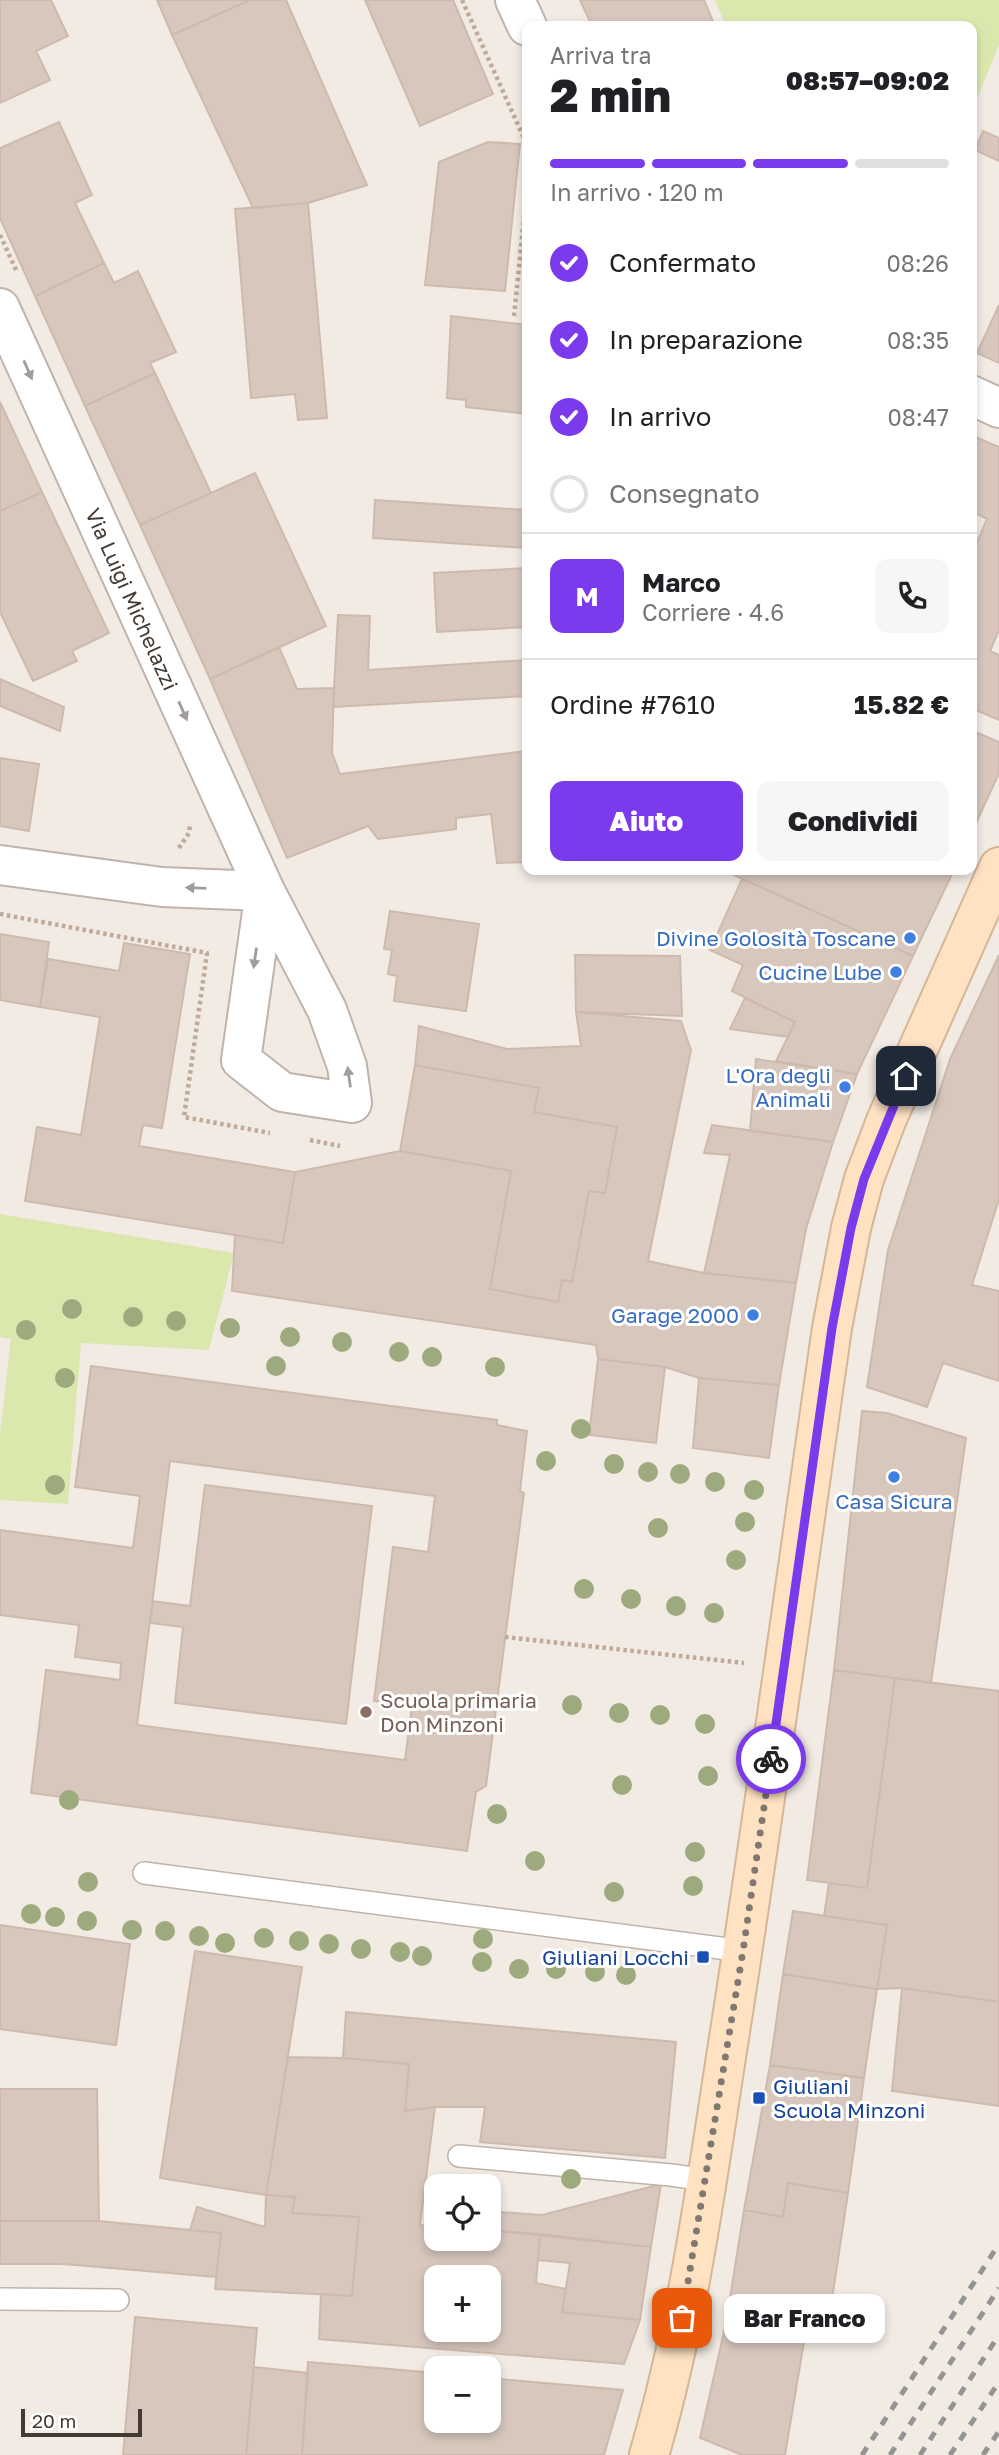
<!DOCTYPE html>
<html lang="it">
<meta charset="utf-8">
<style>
body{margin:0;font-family:"Golos Text",sans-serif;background:#f6f6f6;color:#202124;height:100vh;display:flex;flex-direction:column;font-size:26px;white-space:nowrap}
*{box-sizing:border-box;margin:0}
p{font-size:23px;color:#757577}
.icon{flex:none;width:38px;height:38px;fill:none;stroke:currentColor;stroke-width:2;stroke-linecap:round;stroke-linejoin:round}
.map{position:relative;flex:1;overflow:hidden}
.drawer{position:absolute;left:522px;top:21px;width:455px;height:854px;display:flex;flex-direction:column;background:#fff;border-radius:14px;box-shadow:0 4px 10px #0003}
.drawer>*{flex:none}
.controls{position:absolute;left:424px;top:2174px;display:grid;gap:14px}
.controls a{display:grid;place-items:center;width:77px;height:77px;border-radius:14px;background:#fff;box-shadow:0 4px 10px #0003;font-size:35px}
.scale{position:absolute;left:21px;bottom:18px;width:121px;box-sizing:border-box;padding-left:7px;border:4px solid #443a34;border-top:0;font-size:19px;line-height:24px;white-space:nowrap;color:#443a34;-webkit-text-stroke:5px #fff;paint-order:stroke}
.pin{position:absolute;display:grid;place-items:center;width:60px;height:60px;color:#fff;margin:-30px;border-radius:14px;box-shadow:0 4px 10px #0006}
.courier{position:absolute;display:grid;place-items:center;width:70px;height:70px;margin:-35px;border:5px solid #7c3aed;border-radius:50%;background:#fff;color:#222;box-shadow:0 2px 9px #0007}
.bubble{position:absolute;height:49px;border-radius:14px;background:#fff;box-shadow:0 4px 10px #0003;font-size:23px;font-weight:800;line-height:49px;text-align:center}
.summary em{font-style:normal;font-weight:800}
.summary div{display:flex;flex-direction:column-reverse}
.summary{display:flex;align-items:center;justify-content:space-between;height:119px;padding:0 28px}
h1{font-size:46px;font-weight:800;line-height:52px}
.bar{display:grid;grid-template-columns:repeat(4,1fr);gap:10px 7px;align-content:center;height:84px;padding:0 28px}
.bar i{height:9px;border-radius:5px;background:#e0e0e0}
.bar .selected{background:#7c3aed}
.bar p{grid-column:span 4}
.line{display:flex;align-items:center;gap:18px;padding:0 28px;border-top:2px solid #e0e0e0}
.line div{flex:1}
.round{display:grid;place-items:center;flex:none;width:74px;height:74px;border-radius:14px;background:#f6f6f6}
ol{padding:0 28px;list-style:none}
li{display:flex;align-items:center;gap:21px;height:77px}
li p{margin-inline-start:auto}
li .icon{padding:7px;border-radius:50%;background:#7c3aed;color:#fff;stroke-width:4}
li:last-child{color:#757577}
li i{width:38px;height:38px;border:4px solid #e0e0e0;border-radius:50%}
.primary-button{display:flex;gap:14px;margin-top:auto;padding:14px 28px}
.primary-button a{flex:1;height:80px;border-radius:14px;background:#7c3aed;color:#fff;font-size:28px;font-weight:800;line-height:80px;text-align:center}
.primary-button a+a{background:#f6f6f6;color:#202124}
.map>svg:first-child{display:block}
.green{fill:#dae7ad}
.building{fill:#d7c7bd;stroke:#cebaad;stroke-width:2;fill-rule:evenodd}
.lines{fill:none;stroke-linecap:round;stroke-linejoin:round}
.lane-casing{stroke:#c0b3aa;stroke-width:24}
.street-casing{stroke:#c0b3aa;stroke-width:42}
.secondary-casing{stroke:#d5b696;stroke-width:42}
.path{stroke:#bfa998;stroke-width:4.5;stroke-dasharray:3.5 3.5;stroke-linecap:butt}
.lane{stroke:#fff;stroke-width:21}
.street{stroke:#fff;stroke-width:38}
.secondary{stroke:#fee2c2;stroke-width:38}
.rail{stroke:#949494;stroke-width:5;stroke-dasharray:9 9;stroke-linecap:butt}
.tree{fill:#9daa7d}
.oneway{fill:#a29c9a}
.done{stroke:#817872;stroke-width:7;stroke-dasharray:0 12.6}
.route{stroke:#7c3aed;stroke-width:9}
.shop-dot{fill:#3f7fe0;stroke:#fff;stroke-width:2.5}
.education-dot{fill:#8d6e63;stroke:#fff;stroke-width:2.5}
.transit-dot{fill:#1a4fb4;stroke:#fff;stroke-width:2.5}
.labels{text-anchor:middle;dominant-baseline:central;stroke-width:6;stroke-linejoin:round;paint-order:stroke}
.street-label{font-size:21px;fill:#443a34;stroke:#fff}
.shop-label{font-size:21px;fill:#366cbe;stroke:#fff;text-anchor:end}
.education-label{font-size:21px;fill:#785e54;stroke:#fff;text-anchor:start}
.transit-label{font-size:21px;fill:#164399;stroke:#fff;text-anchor:end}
</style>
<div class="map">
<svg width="999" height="2455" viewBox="0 0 999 2455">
<rect width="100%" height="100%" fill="#f2ebe4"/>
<path class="green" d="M715 0H999V45L971 113V26H726Z
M0 1214 234 1253 209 1350 81 1343 68 1504 0 1500V1434L11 1339 0 1337Z"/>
<path class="building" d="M0 0H51L68 36 36 51 50 80 0 103Z
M157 0H250L172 35Z
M250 0H286L367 185 308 203 253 208 172 35Z
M365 0H453L493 94 420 126Z
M580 0H704L715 26H592Z
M59 122 92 195 75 203 104 263 35 296 0 218V148Z
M983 131 999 138V161L975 150Z
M488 142 520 144 505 291 425 285 439 162Z
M308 203 327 418 298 420 295 394 251 398 235 209Z
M104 263 114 283 138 271 176 352 150 363 155 373 85 406 35 296Z
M999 305V363L977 353Z
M451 316 527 325V414L466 407V400L447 398Z
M155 373 211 493 140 525 85 406Z
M0 402 42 492 0 511Z
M971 435 999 447V630L990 651 999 655V720L971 708V556L987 519 971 511Z
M255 473 326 626 210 679 140 525Z
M42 492 109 633 72 651 77 661 33 681 0 612V511Z
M375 500 527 510V548L373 538Z
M527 568V627L437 632 434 573Z
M338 615 370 616 368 670 527 660V696L333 707Z
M279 647 297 689 334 688 332 753 340 774 527 751V862L497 863 491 814 456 818V829L378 839 368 826 287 858 210 679Z
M0 679 64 707 60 731 0 706Z
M971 730 999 742V773L971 834Z
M0 758 39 764 29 831 0 826Z
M723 870H954L913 956Z
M742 879 913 956 857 1074 776 1061 795 1022 732 991 743 965 710 950Z
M390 911 479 924 466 1011 394 1001 397 976 388 974 392 950 384 949Z
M0 934 49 942 40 1007 0 1000Z
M124 943 190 954 162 1128 143 1125 139 1146 295 1172 283 1243 25 1201 37 1127 81 1135 100 1017 40 1007 48 959 119 971Z
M575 955 680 956 682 1016 576 1012Z
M999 955V1199L972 1285 999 1291V1381L943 1363 927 1407 867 1387 888 1250 950 1059Z
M745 998 795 1022 788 1037 730 1029Z
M576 1012 681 1021 691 1050 648 1261 704 1273 796 1283 779 1385 699 1378 665 1367 598 1359 596 1345 232 1291 235 1235 283 1243 295 1172 400 1151 511 1171 490 1289 558 1302 562 1280 572 1282 589 1191 605 1193 617 1127 534 1112 539 1088 415 1065 419 1026 507 1049 581 1046Z
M756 1059 857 1074 833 1142 750 1131Z
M415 1065 539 1088 534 1112 617 1127 605 1193 589 1191 572 1282 562 1280 558 1302 490 1289 511 1171 400 1151Z
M712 1125 833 1142 806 1229 796 1283 704 1273 730 1155 704 1153Z
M598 1359 665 1367 656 1443 589 1435Z
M91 1366 497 1420V1425L527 1431 520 1491 524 1493 486 1786 476 1792 467 1851 31 1793 46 1670 120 1680 121 1663 75 1657 79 1625 0 1615V1530L133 1548 140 1496 75 1487ZM170 1461 435 1496 428 1552 393 1547 374 1701 412 1706 405 1760 137 1725Z
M699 1378 779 1385 769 1458 693 1448Z
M862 1411 887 1413 966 1438 931 1683 834 1670Z
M205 1485 372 1506 346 1724 175 1703 183 1627 150 1623 153 1601 190 1606Z
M834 1670 895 1678 867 1888 807 1880Z
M895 1678 999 1691V2002L902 1988 877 1989 887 1925 824 1916 829 1883 867 1888Z
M793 1911 887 1925 877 1989 783 1974Z
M0 1925 130 1944 116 2045 0 2029Z
M195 1951 302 1967 266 2195 160 2178Z
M783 1974 877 1989 864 2078 770 2065Z
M902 1988 999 2002V2106L892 2091Z
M346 2012 676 2042 665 2158 480 2142 485 2107H435L405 2111 409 2064 343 2058Z
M288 2057 343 2058 409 2064 405 2111 435 2107 420 2225 436 2227V2238H488V2230L540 2234 536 2283 566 2289 562 2312 640 2320 624 2364 319 2339 321 2294 352 2296 359 2217 292 2213 295 2197 266 2195ZM436 2277H488V2329H436Z
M770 2065 864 2078 848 2193 788 2183 783 2217 744 2210Z
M0 2089H97L99 2221H0Z
M788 2183 848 2193 826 2339 726 2323 744 2210 783 2217Z
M661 2184 651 2247 488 2230V2211L542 2215Z
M266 2195 295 2197 292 2213 359 2217 352 2296 215 2289 221 2233 190 2230 197 2207 265 2227Z
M0 2221H99L221 2233 216 2277 63 2264H0Z
M540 2234 651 2247 640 2320 562 2312 570 2263 538 2260Z
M135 2317 257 2328 246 2455H123Z
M726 2323 805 2336 785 2455H742L700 2438Z
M308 2362 436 2373V2420H488V2378L623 2390 604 2455H302Z
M254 2367 308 2373 302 2455H246Z"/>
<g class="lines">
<g class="lane-casing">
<path id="lane" d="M144 1873 743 1951
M459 2156 671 2175 706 2180
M0 2299 118 2300"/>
</g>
<g class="street-casing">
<path id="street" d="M515 0 527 26
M0 308 265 891 327 1010 347 1066 352 1103 282 1092 241 1060 265 891
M971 395 999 408
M0 865 162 887 265 891"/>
</g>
<g class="secondary-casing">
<path id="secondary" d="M649 2455C689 2319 707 2178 729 2038 766 1802 798 1564 832 1328L851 1228 864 1179 886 1121 999 867"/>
</g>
<path class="path" d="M462 0 527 145
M0 235 17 272
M514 316 527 188
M179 848 189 833 190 825
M0 914 207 953 184 1117 270 1133
M310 1140 340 1146
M505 1637 744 1663"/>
<use href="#lane" class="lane"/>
<use href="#street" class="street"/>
<use href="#secondary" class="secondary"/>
<path class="rail" d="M862 2455 999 2244
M890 2455 999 2288
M920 2455 999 2335
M950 2455 999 2382
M983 2455 999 2431"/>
</g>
<g class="tree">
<circle cx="72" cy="1309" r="10"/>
<circle cx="133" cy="1317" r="10"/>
<circle cx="176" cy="1321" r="10"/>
<circle cx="230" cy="1328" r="10"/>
<circle cx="26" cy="1330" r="10"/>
<circle cx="290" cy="1337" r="10"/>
<circle cx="342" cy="1342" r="10"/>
<circle cx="399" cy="1352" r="10"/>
<circle cx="432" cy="1357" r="10"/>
<circle cx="276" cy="1366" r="10"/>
<circle cx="495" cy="1367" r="10"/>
<circle cx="65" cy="1378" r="10"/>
<circle cx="581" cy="1429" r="10"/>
<circle cx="546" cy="1461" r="10"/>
<circle cx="614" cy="1464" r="10"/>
<circle cx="648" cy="1472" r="10"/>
<circle cx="680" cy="1474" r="10"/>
<circle cx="715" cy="1482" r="10"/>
<circle cx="55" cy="1485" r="10"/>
<circle cx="754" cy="1490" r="10"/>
<circle cx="745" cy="1522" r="10"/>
<circle cx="658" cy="1528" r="10"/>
<circle cx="736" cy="1560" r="10"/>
<circle cx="584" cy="1589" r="10"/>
<circle cx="631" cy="1599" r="10"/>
<circle cx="676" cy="1606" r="10"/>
<circle cx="714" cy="1613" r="10"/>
<circle cx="572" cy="1705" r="10"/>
<circle cx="619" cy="1713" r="10"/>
<circle cx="660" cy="1715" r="10"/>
<circle cx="705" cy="1724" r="10"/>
<circle cx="708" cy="1776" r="10"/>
<circle cx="622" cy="1785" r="10"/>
<circle cx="69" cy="1800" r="10"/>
<circle cx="497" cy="1814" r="10"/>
<circle cx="695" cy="1852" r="10"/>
<circle cx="535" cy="1861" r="10"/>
<circle cx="88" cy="1882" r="10"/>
<circle cx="693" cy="1886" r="10"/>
<circle cx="614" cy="1892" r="10"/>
<circle cx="31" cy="1914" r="10"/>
<circle cx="55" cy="1917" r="10"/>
<circle cx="87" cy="1921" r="10"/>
<circle cx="132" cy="1930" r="10"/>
<circle cx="165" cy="1931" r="10"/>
<circle cx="199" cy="1936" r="10"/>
<circle cx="264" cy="1938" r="10"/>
<circle cx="483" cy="1939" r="10"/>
<circle cx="299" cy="1941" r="10"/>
<circle cx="225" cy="1943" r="10"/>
<circle cx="329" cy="1944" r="10"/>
<circle cx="361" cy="1949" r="10"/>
<circle cx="400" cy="1952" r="10"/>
<circle cx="422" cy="1956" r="10"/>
<circle cx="482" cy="1962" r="10"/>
<circle cx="519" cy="1969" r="10"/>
<circle cx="556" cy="1969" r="10"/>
<circle cx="595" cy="1972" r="10"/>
<circle cx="626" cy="1975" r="10"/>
<circle cx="571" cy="2179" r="10"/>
</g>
<defs><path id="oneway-solid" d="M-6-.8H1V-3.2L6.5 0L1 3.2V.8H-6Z" transform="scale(1.75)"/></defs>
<g class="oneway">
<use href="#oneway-solid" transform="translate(28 370) rotate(66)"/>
<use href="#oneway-solid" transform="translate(183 711) rotate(66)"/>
<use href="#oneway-solid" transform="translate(196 888) rotate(-178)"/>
<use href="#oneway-solid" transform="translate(255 958) rotate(98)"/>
<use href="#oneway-solid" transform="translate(349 1077) rotate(-98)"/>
</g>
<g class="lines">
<path class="done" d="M682 2318 743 1951 771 1759"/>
<path class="route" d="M771 1759 832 1328 851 1228 864 1179 906 1076"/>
</g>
<g class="shop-dot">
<circle cx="910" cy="938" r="7"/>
<circle cx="896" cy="972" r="7"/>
<circle cx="845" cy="1087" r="7"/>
<circle cx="753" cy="1315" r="7"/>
<circle cx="894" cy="1477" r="7"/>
</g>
<circle class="education-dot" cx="366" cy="1712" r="7"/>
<g class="transit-dot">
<rect x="696" y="1950" width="14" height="14" rx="3.5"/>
<rect x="752" y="2091" width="14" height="14" rx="3.5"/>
</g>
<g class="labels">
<g class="street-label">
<text transform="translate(132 599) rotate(66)">Via Luigi Michelazzi</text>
</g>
<g class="shop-label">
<text x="896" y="938">Divine Golosità Toscane</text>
<text x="882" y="972">Cucine Lube</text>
<text x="831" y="1075">L'Ora degli<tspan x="831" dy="24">Animali</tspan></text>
<text x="739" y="1315">Garage 2000</text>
<text x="894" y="1501" text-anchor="middle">Casa Sicura</text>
</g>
<g class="education-label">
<text x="380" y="1700">Scuola primaria<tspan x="380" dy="24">Don Minzoni</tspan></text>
</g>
<g class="transit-label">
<text x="689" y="1957">Giuliani Locchi</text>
<text x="773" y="2086" text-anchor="start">Giuliani<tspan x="773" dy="24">Scuola Minzoni</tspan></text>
</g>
</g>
</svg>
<div class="controls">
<a><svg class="icon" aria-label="locate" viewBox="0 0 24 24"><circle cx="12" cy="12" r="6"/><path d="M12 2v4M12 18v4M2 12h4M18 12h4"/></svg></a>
<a>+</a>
<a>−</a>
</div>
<div class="scale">20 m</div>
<div class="pin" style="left:682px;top:2318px;background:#ea580c"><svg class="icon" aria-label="bag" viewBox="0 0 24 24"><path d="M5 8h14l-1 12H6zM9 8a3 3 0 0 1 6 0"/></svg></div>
<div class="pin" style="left:906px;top:1076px;background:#1f2937"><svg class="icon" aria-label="home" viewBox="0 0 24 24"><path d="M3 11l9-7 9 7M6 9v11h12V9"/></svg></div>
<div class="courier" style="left:771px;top:1759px"><svg class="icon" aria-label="bike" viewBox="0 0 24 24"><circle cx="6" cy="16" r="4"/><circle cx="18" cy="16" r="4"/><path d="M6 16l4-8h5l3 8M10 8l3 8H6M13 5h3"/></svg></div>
<div class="bubble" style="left:724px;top:2294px;width:161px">Bar Franco</div>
<section class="drawer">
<div class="summary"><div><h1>2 min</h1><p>Arriva tra</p></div><em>08:57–09:02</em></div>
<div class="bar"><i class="selected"></i><i class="selected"></i><i class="selected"></i><i></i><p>In arrivo · 120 m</p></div>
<ol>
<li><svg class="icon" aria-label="check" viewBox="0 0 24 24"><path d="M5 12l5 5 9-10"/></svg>Confermato<p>08:26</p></li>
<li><svg class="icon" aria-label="check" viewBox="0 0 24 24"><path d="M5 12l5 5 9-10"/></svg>In preparazione<p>08:35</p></li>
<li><svg class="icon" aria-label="check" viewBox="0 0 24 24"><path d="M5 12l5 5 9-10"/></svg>In arrivo<p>08:47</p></li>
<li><i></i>Consegnato</li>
</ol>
<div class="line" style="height:126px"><b class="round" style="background:#7c3aed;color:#fff">M</b><div><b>Marco</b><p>Corriere · 4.6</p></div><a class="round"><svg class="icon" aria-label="phone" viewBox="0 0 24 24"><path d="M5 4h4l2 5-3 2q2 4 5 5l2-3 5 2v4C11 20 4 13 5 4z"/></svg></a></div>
<div class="line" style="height:91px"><div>Ordine #7610</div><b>15.82 €</b></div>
<div class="primary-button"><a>Aiuto</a><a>Condividi</a></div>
</section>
</div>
